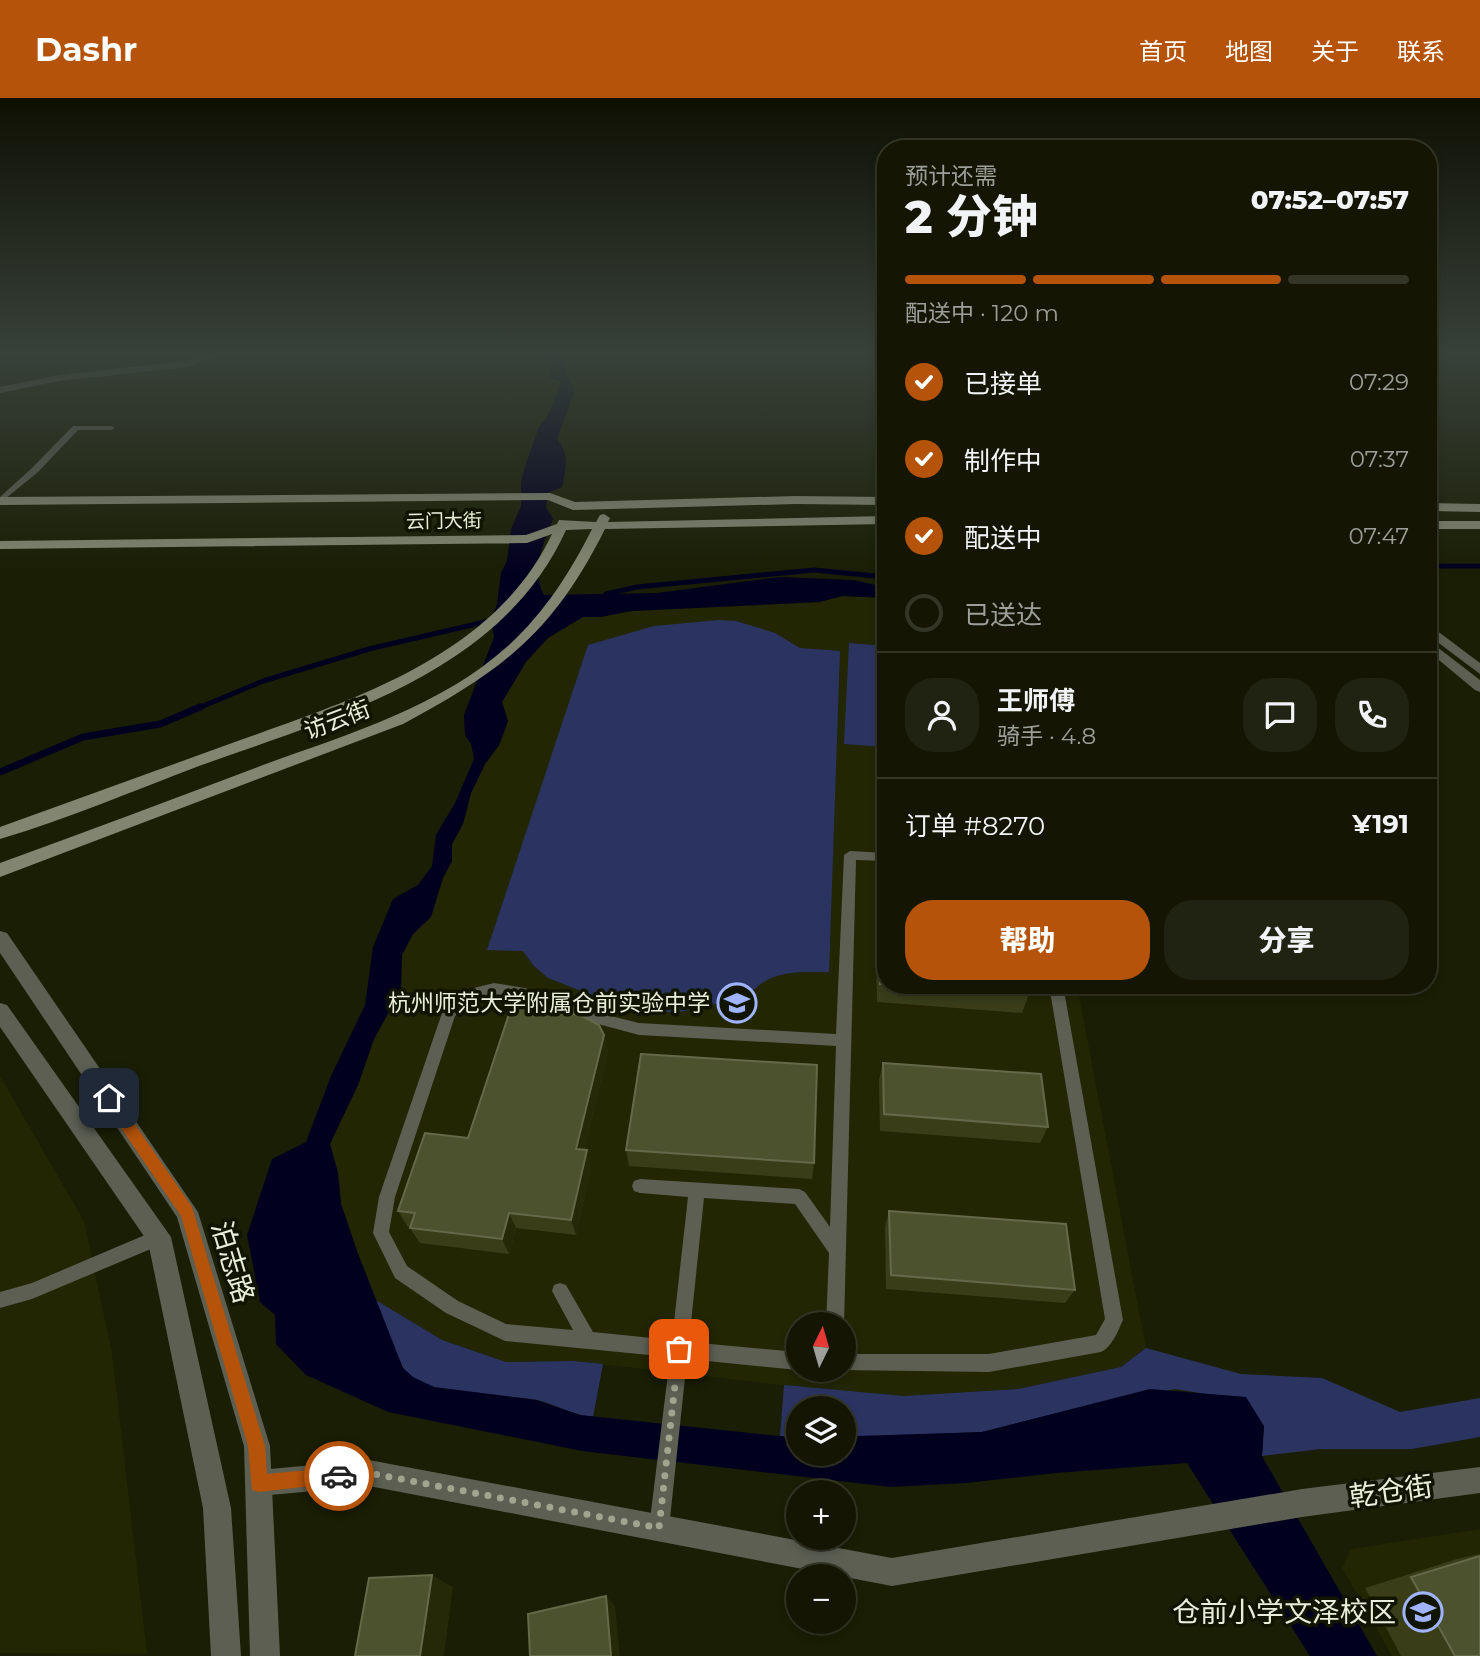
<!DOCTYPE html>
<html lang="zh">
<meta charset="utf-8">
<style>
body{margin:0;font-family:Montserrat,"Noto Sans SC",sans-serif;background:#212312;color:#f1f3f6;height:100vh;display:flex;flex-direction:column;font-size:26px;white-space:nowrap}
*{box-sizing:border-box;margin:0}
p{font-size:23px;color:#9d9f9a}
.icon{flex:none;width:38px;height:38px;fill:none;stroke:currentColor;stroke-width:2;stroke-linecap:round;stroke-linejoin:round}
.map{position:relative;flex:1;overflow:hidden}
.sheet{position:absolute;left:877px;top:42px;width:560px;height:854px;display:flex;flex-direction:column;background:#141603;border-radius:28px;box-shadow:0 4px 10px #0003,0 0 0 2px #333525}
.sheet>*{flex:none}
.needle{width:46px;rotate:5deg}
.buttons{position:absolute;left:786px;top:1214px;display:grid;gap:14px}
.buttons a{display:grid;place-items:center;width:70px;height:70px;border-radius:50%;background:#141603;box-shadow:0 4px 10px #0003,0 0 0 2px #333525;font-size:35px}
.pin{position:absolute;display:grid;place-items:center;width:60px;height:60px;color:#fff;margin:-30px;border-radius:14px;box-shadow:0 4px 10px #0006}
.courier{position:absolute;display:grid;place-items:center;width:70px;height:70px;margin:-35px;border:5px solid #b45309;border-radius:50%;background:#fff;color:#222;box-shadow:0 2px 9px #0007}
.summary em{font-style:normal;font-weight:800}
.summary div{display:flex;flex-direction:column-reverse}
.summary{display:flex;align-items:center;justify-content:space-between;height:119px;padding:0 28px}
h1{font-size:46px;font-weight:800;line-height:52px}
.bar{display:grid;grid-template-columns:repeat(4,1fr);gap:10px 7px;align-content:center;height:84px;padding:0 28px}
.bar i{height:9px;border-radius:5px;background:#333525}
.bar .active{background:#b45309}
.bar p{grid-column:span 4}
.line{display:flex;align-items:center;gap:18px;padding:0 28px;border-top:2px solid #333525}
.line div{flex:1}
.round{display:grid;place-items:center;flex:none;width:74px;height:74px;border-radius:28px;background:#212312}
ol{padding:0 28px;list-style:none}
li{display:flex;align-items:center;gap:21px;height:77px}
li p{margin-inline-start:auto}
li .icon{padding:7px;border-radius:50%;background:#b45309;color:#fff;stroke-width:4}
li:last-child{color:#9d9f9a}
li i{width:38px;height:38px;border:4px solid #333525;border-radius:50%}
.primary-button{display:flex;gap:14px;margin-top:auto;padding:14px 28px}
.primary-button a{flex:1;height:80px;border-radius:28px;background:#b45309;color:#fff;font-size:28px;font-weight:800;line-height:80px;text-align:center}
.primary-button a+a{background:#212312;color:#f1f3f6}
header{display:flex;align-items:center;gap:42px;box-sizing:border-box;height:98px;padding:0 35px;background:#b45309;color:#fff}
header strong{font-size:33px}
nav{display:flex;gap:38px;margin-inline-start:auto;font-size:24px}
.map>svg:first-child{display:block}
.built{fill:#222603;fill-rule:evenodd}
.green{fill:#2b3461}
.water{fill:#02001f}
.lines{fill:none;stroke-linecap:round;stroke-linejoin:round}
.stream-far1{stroke:#02001f;stroke-width:5}
.stream{stroke:#02001f;stroke-width:7}
.service{fill:#5c5f52;fill-rule:evenodd}
.minor{fill:#5c5f52;fill-rule:evenodd}
.tertiary{fill:#5c5f52;fill-rule:evenodd}
.secondary{fill:#828671;fill-rule:evenodd}
.wall{fill:#393e19}
.shaded-wall{fill:#252908}
.building{fill:#4c512e;stroke:#656949;stroke-width:2}
.route{fill:#b45309}
.done{stroke:#a1a590;stroke-width:7;stroke-dasharray:0 12.6}
.labels{text-anchor:middle;dominant-baseline:central;stroke-width:7;stroke-linejoin:round;paint-order:stroke}
.far-street-label{font-size:19px;fill:#e9eddc;stroke:#111500}
.street-label{font-size:23px;fill:#e9eddc;stroke:#111500}
.poi-label{font-size:23px;fill:#e9eddc;stroke:#111500;text-anchor:end}
.near-street-label{font-size:28px;fill:#e9eddc;stroke:#111500}
.near-poi-label{font-size:28px;fill:#e9eddc;stroke:#111500;text-anchor:end}
</style>
<header>
<strong>Dashr</strong>
<nav><a>首页</a><a>地图</a><a>关于</a><a>联系</a></nav>
</header>
<div class="map">
<svg width="1480" height="1558" viewBox="0 0 1480 1558">
<rect width="100%" height="100%" fill="#1a1e04"/>
<path class="built" d="M0 256H203L168 261 0 264Z
M843 498 885 500 886 887H1077L1146 1250 1121 1269 1018 1291 904 1298 798 1289 573 1263 506 1264 442 1242 374 1201 341 1106 338 1075 330 1046 358 987 374 941 401 892 402 857 413 836 431 818 443 780 452 763V746L463 726 471 695 485 666 500 647 508 623 502 604 526 564 548 540 583 519H600L632 513 819 504ZM798 1227H844V1272H798Z
M0 978 84 1123 112 1255 147 1556 0 1555Z
M1480 1431V1558H1392L1342 1470 1351 1451Z"/>
<path class="green" d="M719 522 736 523 775 535 800 550 840 553 829 874C796 874 770 871 747 899L675 915 622 909 548 880 534 868 523 853 487 852 588 547 654 528Z
M849 545 885 548V649L844 646Z
M374 1201 442 1242 506 1264 573 1263 603 1266 593 1319C573 1317 556 1307 537 1302 503 1295 425 1301 404 1271 393 1255 382 1220 374 1201Z
M1146 1250 1241 1276 1322 1280 1400 1314 1480 1300V1339L1412 1351H1321L1262 1358 1264 1328 1200 1295 1175 1291 1075 1311 982 1334 844 1340V1311H798V1340L780 1338 784 1287 904 1298 1018 1291 1121 1269Z"/>
<path class="water" d="M542 256H560L568 280 575 292 557 341C570 356 566 371 562 389L548 395 546 409 553 421C544 445 530 473 544 497L657 495 780 479 853 482 885 489V500L843 498 819 504 632 513 600 519H583L548 540 526 564 502 604 508 623 499 647 485 666 471 695 463 726 452 746V763L443 780 431 819 413 836 402 857 401 892 374 941 358 987 330 1046 338 1075 341 1106 357 1153 403 1270 413 1279 434 1289 537 1302 580 1317 798 1340V1356H844V1340L857 1338 982 1334 1150 1291 1246 1299 1264 1328 1262 1358 1377 1558H1310L1187 1365 1056 1375 966 1385 891 1389 582 1353 388 1314 306 1277 276 1246 275 1217 260 1204 247 1137 272 1061 306 1044 331 978 365 907 373 849 393 801 418 787 432 768 436 737 455 705 474 661 471 646 465 637 464 617 494 539 491 522 497 506 501 475 507 463 511 431 521 408V385L524 371 539 329 547 319 560 288V283L550 280V274L554 267Z"/>
<g class="lines">
<path class="stream-far1" d="M1428 468H1480
M606 496 637 489 814 472 886 479
M196 611 263 583 369 551 489 523"/>
<path class="stream" d="M0 674 83 639 160 626 200 609"/>
<path class="service" d="M73 328H111L115 330 111 332H78L38 374 0 405V399L32 370Z
M850 753 886 755V763L856 762 844 1227H826L829 1155 795 1106 704 1100 689 1244 798 1254V1272L687 1261 669 1430 666 1437 659 1440 652 1437 649 1430 670 1259 505 1243 446 1215 395 1180 373 1135 379 1099 442 915 459 897 474 890 494 885 525 890 583 911 639 925 836 936 844 757ZM494 896 525 901 583 922 639 937 836 948 830 1129 805 1094 799 1091 640 1081 634 1083 632 1088 634 1093 640 1095 688 1099 672 1242 593 1234 566 1187 560 1185 554 1187 552 1193 573 1232 506 1226 458 1203 407 1168 389 1134 395 1099 455 918C467 906 477 900 494 896Z
M1049 887H1063L1123 1222C1118 1233 1112 1249 1101 1254L989 1274 840 1272H844V1256H989L1096 1237 1105 1221Z
M159 1131 165 1133 167 1139 165 1145 32 1201 0 1210V1194L32 1185Z"/>
<path class="minor" d="M208 256H221L188 269 59 283 0 295V289L59 277 187 263Z
M369 1362 892 1460 1302 1391 1312 1395 1316 1405 1312 1415 1302 1419 892 1488 369 1388 259 1398 250 1394 246 1385 250 1376 259 1372Z"/>
<path class="tertiary" d="M1428 526 1480 565V576L1428 537Z
M1428 542 1480 582V594L1475 592 1428 553Z
M0 833 7 835 198 1114 270 1348 280 1558H250L244 1348 177 1119 0 855Z
M0 905 7 907 171 1139 231 1410 241 1558H211L203 1410 148 1144 0 929Z
M1480 1369V1395L1302 1419 1292 1415 1288 1405 1292 1395 1302 1391Z"/>
<path class="secondary" d="M550 395 575 404 796 398 886 399V407L796 406 573 412 548 402 0 407V399Z
M1428 405 1480 406V414L1428 413Z
M604 416 610 420 608 424 886 418V426L605 431C553 535 503 572 403 626L0 779V765C88 733 176 700 263 667 348 636 441 609 509 547 545 514 571 473 592 431L566 432C501 576 335 619 199 668 133 693 67 721 0 741V729C74 702 147 676 221 649 342 605 492 563 552 436L527 445 0 451V443L526 437 557 426 559 422 596 424 600 417Z
M1428 423H1480V431H1428Z"/>
</g>
<path class="wall" d="M879 843 886 844V887H1028L1029 896 1022 915 877 904 876 862Z
M604 937 608 955 584 1052 591 1069 576 1137 516 1130 509 1156 420 1145 410 1130 411 1129H408L398 1113 468 1040Z
M883 965 1048 1029 1040 1045 880 1033 879 982Z
M626 1052 814 1065 812 1081 629 1068Z
M889 1113 1075 1192 1065 1205 886 1191 885 1129Z
M1480 1456V1558H1401L1365 1490 1457 1461Z"/>
<path class="shaded-wall" d="M604 937 608 955 580 1068 576 1051Z
M587 1052 591 1069 576 1137 571 1122Z
M509 1115 516 1130 509 1156 502 1141Z
M432 1477 453 1489 444 1558H420Z
M606 1498 615 1508 620 1558H611Z"/>
<path class="building" d="M879 843 886 844V886H880Z
M903 887H1028L1029 896Z
M511 910 580 917 599 927 604 937 576 1051 587 1052 571 1122 509 1115 502 1141 410 1130 415 1115 398 1113 425 1035 468 1040Z
M641 956 817 967 814 1065 626 1052Z
M883 965 1041 976 1048 1029 884 1016Z
M889 1113 1066 1126 1075 1192 891 1177Z
M1480 1458V1558H1455L1411 1479Z
M432 1477 420 1558H355L369 1480Z
M606 1498 611 1558H530L528 1516Z"/>
<linearGradient id="sky" x2="0" y2="1"><stop stop-color="#0e1002"/><stop offset="0.54" stop-color="#38413a"/><stop offset="1" stop-color="#38413a" stop-opacity="0"/></linearGradient>
<rect width="1480" height="474" fill="url(#sky)"/>
<path class="route" d="M109 994 114 996 192 1109 265 1348 267 1376 339 1369 345 1372 348 1378 345 1384 259 1394 252 1392 248 1348 181 1118 104 1005V996Z"/>
<g class="lines">
<path class="done" d="M339 1378 369 1375 659 1430 679 1251"/>
</g>
<defs>
<g id="school-ring" transform="scale(2.0125)"><circle r="9.5" fill="#111500" stroke="#a0b3fd" stroke-width="1.5"/><path d="M0-5L7-2L0 1L-7-2ZM-4 1L0 2.5L4 1V4Q0 6-4 4Z" fill="#a0b3fd"/></g>
</defs>
<g fill-rule="evenodd">
<use href="#school-ring" x="737" y="905"/>
<use href="#school-ring" x="1423" y="1514"/>
</g>
<g class="labels">
<g class="far-street-label">
<text transform="translate(444 423) rotate(-1)">云门大街</text>
</g>
<g class="street-label">
<text transform="translate(337 622) rotate(-21)">访云街</text>
</g>
<g class="poi-label">
<text x="710" y="905">杭州师范大学附属仓前实验中学</text>
</g>
<g class="near-street-label">
<text transform="translate(233 1164) rotate(73)">泊志路</text>
<text transform="translate(1391 1393) rotate(-8)">乾仓街</text>
</g>
<g class="near-poi-label">
<text x="1396" y="1514">仓前小学文泽校区</text>
</g>
</g>
</svg>
<div class="buttons">
<a><svg class="needle" viewBox="-14 -14 28 28"><path d="M0-13l5 13h-10z" fill="#e53935"/><path d="M0 13l5-13h-10z" fill="#9d9f9a"/></svg></a>
<a><svg class="icon" aria-label="layers" viewBox="0 0 24 24"><path d="M12 4l9 5-9 5-9-5zM3 14l9 5 9-5"/></svg></a>
<a>+</a>
<a>−</a>
</div>
<div class="pin" style="left:679px;top:1251px;background:#ea580c"><svg class="icon" aria-label="bag" viewBox="0 0 24 24"><path d="M5 8h14l-1 12H6zM9 8a3 3 0 0 1 6 0"/></svg></div>
<div class="pin" style="left:109px;top:1000px;background:#1f2937"><svg class="icon" aria-label="home" viewBox="0 0 24 24"><path d="M3 11l9-7 9 7M6 9v11h12V9"/></svg></div>
<div class="courier" style="left:339px;top:1378px"><svg class="icon" aria-label="car" viewBox="0 0 24 24"><path d="M5 17H2v-5l4-1 3-4h7l3 4 3 1v5h-3M9 17h6M6 11h13"/><circle cx="7" cy="17" r="2"/><circle cx="17" cy="17" r="2"/></svg></div>
<section class="sheet">
<div class="summary"><div><h1>2 分钟</h1><p>预计还需</p></div><em>07:52–07:57</em></div>
<div class="bar"><i class="active"></i><i class="active"></i><i class="active"></i><i></i><p>配送中 · 120 m</p></div>
<ol>
<li><svg class="icon" aria-label="check" viewBox="0 0 24 24"><path d="M5 12l5 5 9-10"/></svg>已接单<p>07:29</p></li>
<li><svg class="icon" aria-label="check" viewBox="0 0 24 24"><path d="M5 12l5 5 9-10"/></svg>制作中<p>07:37</p></li>
<li><svg class="icon" aria-label="check" viewBox="0 0 24 24"><path d="M5 12l5 5 9-10"/></svg>配送中<p>07:47</p></li>
<li><i></i>已送达</li>
</ol>
<div class="line" style="height:126px"><a class="round"><svg class="icon" aria-label="person" viewBox="0 0 24 24"><circle cx="12" cy="8" r="4"/><path d="M4 21q1-7 8-7t8 7"/></svg></a><div><b>王师傅</b><p>骑手 · 4.8</p></div><a class="round"><svg class="icon" aria-label="chat" viewBox="0 0 24 24"><path d="M4 5h16v11H9l-5 4z"/></svg></a><a class="round"><svg class="icon" aria-label="phone" viewBox="0 0 24 24"><path d="M5 4h4l2 5-3 2q2 4 5 5l2-3 5 2v4C11 20 4 13 5 4z"/></svg></a></div>
<div class="line" style="height:91px"><div>订单 #8270</div><b>¥191</b></div>
<div class="primary-button"><a>帮助</a><a>分享</a></div>
</section>
</div>
